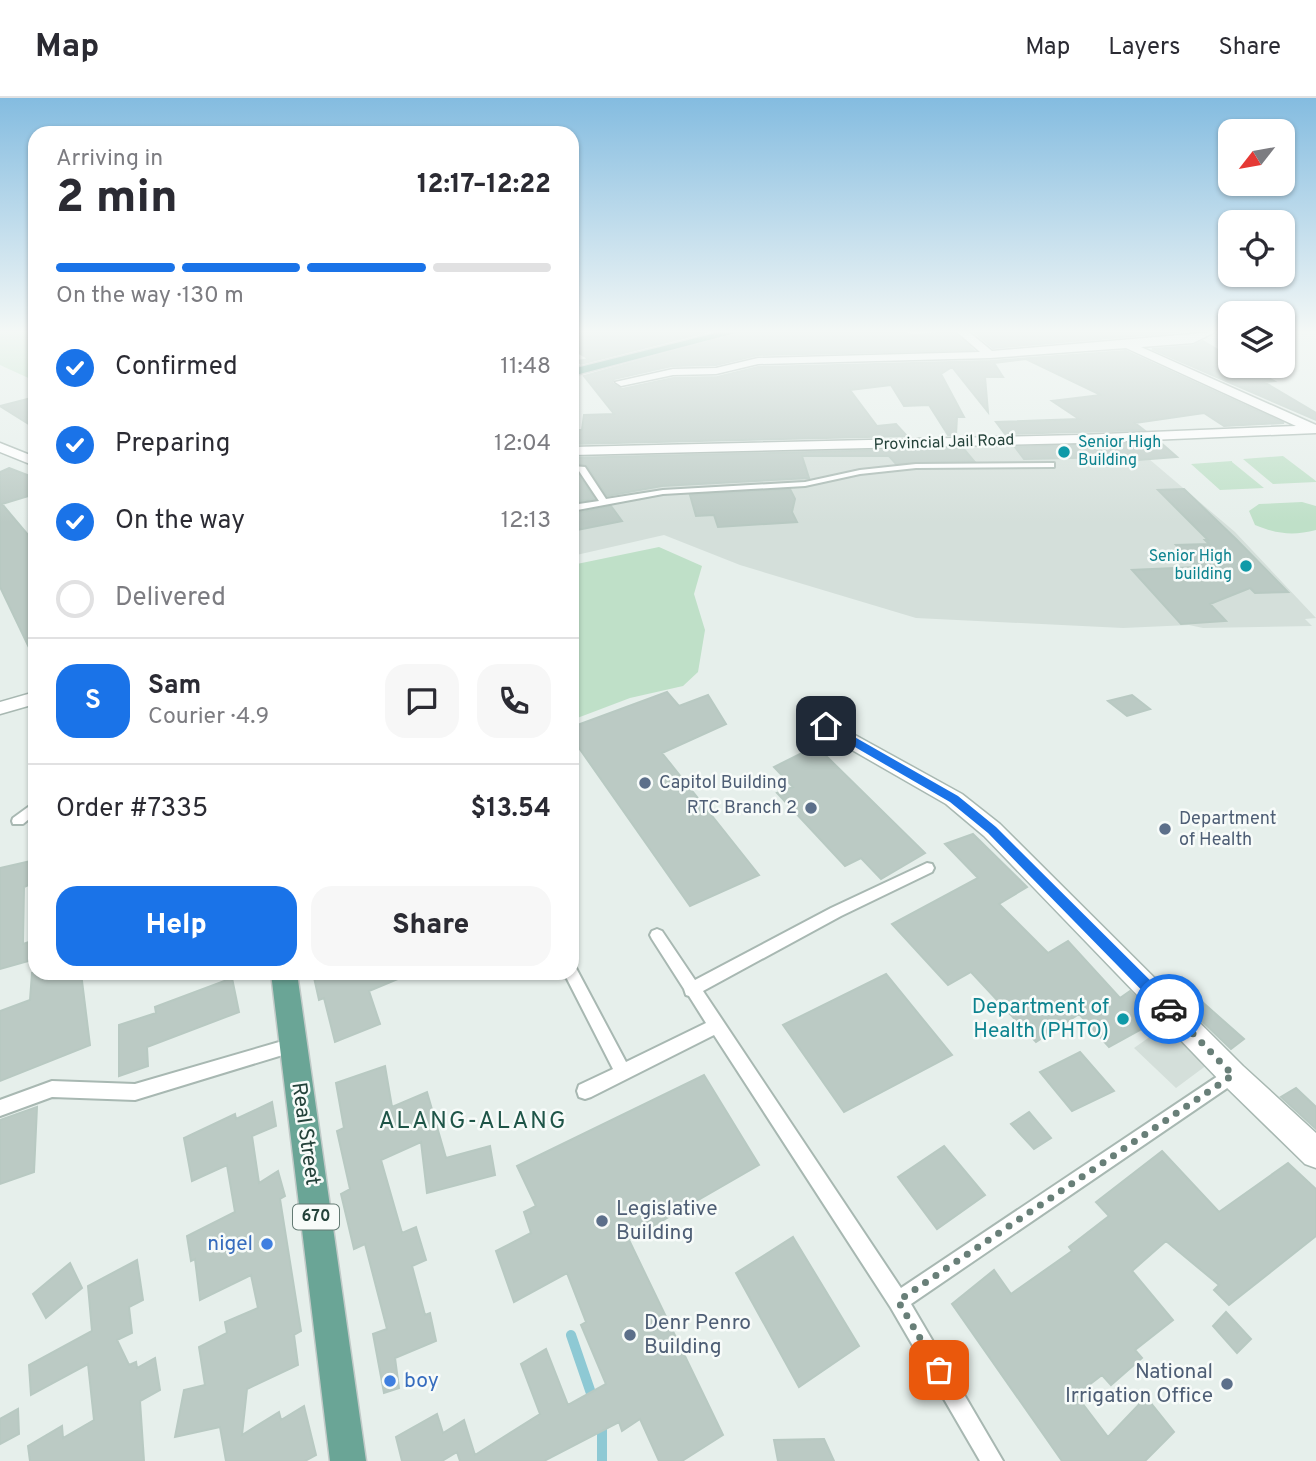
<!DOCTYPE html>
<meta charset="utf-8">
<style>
body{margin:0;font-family:Overpass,sans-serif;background:#f7f7f7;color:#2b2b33;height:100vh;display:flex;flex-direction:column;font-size:26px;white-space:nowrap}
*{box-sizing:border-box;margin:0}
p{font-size:23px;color:#7c7c81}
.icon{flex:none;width:38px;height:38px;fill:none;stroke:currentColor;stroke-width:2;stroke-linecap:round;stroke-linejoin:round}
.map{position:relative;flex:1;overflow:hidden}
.side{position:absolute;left:28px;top:28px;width:551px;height:854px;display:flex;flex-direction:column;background:#fff;border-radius:21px;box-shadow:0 2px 5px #0004}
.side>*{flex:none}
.needle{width:46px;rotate:239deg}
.controls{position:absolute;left:1218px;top:21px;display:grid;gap:14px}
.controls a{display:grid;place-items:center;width:77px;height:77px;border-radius:14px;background:#fff;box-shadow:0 2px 5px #0004;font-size:35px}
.pin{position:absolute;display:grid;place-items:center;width:60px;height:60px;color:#fff;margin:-30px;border-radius:14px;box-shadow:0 4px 10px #0006}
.courier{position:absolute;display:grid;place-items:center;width:70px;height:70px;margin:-35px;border:5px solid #1a73e8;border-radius:50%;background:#fff;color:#222;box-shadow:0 2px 9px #0007}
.overview em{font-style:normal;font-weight:800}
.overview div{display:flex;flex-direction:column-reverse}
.overview{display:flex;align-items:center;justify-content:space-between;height:119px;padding:0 28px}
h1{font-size:46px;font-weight:800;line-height:52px}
.bar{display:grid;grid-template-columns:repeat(4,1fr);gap:10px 7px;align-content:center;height:84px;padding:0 28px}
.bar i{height:9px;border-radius:5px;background:#e1e1e2}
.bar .active{background:#1a73e8}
.bar p{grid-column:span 4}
.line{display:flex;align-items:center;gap:18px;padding:0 28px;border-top:2px solid #e1e1e2}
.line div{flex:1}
.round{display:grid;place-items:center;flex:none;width:74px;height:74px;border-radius:21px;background:#f7f7f7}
ol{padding:0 28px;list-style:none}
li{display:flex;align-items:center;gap:21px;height:77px}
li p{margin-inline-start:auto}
li .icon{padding:7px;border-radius:50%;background:#1a73e8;color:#fff;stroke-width:4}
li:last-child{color:#7c7c81}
li i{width:38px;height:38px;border:4px solid #e1e1e2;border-radius:50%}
.primary-button{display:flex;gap:14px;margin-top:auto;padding:14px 28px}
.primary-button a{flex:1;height:80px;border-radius:21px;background:#1a73e8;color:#fff;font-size:28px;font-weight:800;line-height:80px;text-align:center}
.primary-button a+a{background:#f7f7f7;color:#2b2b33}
header{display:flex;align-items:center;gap:42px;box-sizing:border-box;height:98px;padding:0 35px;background:#fff;border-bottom:2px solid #e1e1e2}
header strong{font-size:33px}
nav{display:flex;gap:38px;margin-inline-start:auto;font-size:24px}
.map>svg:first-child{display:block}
.built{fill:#d4dfda}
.green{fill:#bfe0c8}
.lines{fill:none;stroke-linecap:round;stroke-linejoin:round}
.stream{stroke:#8ec9d4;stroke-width:10}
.building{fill:#bbcac4;stroke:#b8c9c2;stroke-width:2}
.service-casing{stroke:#a8b8b2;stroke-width:4}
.minor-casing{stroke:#a8b8b2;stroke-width:3}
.tertiary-casing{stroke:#a8b8b2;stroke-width:3}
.primary-casing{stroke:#c2cac8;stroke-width:3}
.service{fill:#fff;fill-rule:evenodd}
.minor{fill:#fff;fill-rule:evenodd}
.tertiary{fill:#fff;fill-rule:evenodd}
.primary{fill:#6aa596;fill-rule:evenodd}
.route{fill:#1a73e8}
.done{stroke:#687f78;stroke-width:7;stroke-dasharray:0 12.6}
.culture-dot{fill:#0f9aa8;stroke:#f7fbf9;stroke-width:2.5}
.service-dot{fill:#5c6f8a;stroke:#f7fbf9;stroke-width:2.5}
.shop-dot{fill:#3f7fe0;stroke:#f7fbf9;stroke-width:2.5}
.labels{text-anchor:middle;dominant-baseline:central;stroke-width:5;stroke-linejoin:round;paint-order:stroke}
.far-street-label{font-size:16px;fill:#24423a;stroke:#f7fbf9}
.far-culture-label{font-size:16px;fill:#0d838f;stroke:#f7fbf9;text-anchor:start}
.shield{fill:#f7fbf9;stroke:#637a73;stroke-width:2}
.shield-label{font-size:16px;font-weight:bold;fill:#24423a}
.service-label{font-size:18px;fill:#4e5e75;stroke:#f7fbf9;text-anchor:start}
.near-culture-label{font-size:21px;fill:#0d838f;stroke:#f7fbf9;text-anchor:end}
.near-street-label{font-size:21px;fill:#24423a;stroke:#f7fbf9}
.near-service-label{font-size:21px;fill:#4e5e75;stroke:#f7fbf9;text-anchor:start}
.near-shop-label{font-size:21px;fill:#366cbe;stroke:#f7fbf9;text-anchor:end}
.near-quarter-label{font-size:24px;letter-spacing:2px;fill:#1f5548;stroke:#f7fbf9}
</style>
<header>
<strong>Map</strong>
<nav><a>Map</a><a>Layers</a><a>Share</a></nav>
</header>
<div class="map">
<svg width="1316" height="1363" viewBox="0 0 1316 1363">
<rect width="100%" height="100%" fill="#e6efeb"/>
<path class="built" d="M1110 342 1129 344 1235 434 1316 520 1305 521 1312 528 1203 530 1189 527 1123 530 916 520 740 467 664 437 572 458V354Z
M1168 926 1211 964 1176 990 1134 950Z"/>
<path class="green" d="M0 234H35V283L0 267Z
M1283 358 1316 383V384L1273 386 1243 361Z
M1232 363V364L1264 390 1220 392 1191 366Z
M1302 404 1316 408V432C1293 438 1277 436 1255 427L1249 413 1259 406Z
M659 449 702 468 694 496 705 532 698 574 683 588 630 600 572 622V467Z"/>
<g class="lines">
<path class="stream" d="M571 1237 593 1301
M602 1325V1363"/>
</g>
<path class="building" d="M572 234H707L581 266 578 263 589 261 572 251Z
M741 234H904L911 237 955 234 973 252 758 257 716 267 672 268 614 281 612 285 622 291 673 280 717 279 758 269 990 263 1126 253 1284 325 1224 328 1204 315 1135 325 1144 332 1005 336 996 324 1079 321 1052 303 1101 297 1026 261 994 265 1003 279H985L988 314 952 269 941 276 964 319H957L956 337H948L929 307 904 308 891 287 850 292 877 328 896 326 907 338 572 346V332H582L584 317 614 316 584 278Z
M974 234H1179L993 250Z
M1203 243 1230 259V268H1246L1274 283 1264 284 1316 315V322L1152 251 1193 248Z
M35 299V330L0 308Z
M1160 344 1177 359 1125 363 1121 359 1024 361 1015 349Z
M963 350 974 363 896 366 889 358H802L809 380 662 388 607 398 587 368 572 365V360Z
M9 370 35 380V396L2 406 35 445V562L0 489V374Z
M572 375H577L595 401 572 404Z
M790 391 795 401 792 414 797 424 718 429 714 417 696 418 690 397Z
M1184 391 1236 441 1288 494 1255 495 1250 490 1210 506 1226 523 1181 526 1132 472 1197 469 1176 447 1209 446 1205 442H1208L1158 392Z
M611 408 622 423 572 433V416Z
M667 594 679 608 708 597 726 626 662 655 759 777 690 808 572 640V629Z
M1132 597 1150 611 1127 618 1108 603Z
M816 648 925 755 881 781 861 760 845 768 777 695 793 689 774 669Z
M973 736 1027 789 999 806 1048 855 1068 843 1120 900 1130 893 1158 922 1109 949 1079 916 1036 944 971 874 948 887 892 826 978 780 945 746Z
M35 762V784L24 789 23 846 35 842 32 862 0 871V770Z
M32 875H81L90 947 0 983V913L30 902Z
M313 875H412L369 893 380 926 335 944 324 900 319 902Z
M886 876 952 957 844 1014 783 927Z
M232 880 239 914 147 949 148 968 119 978V927L156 915 155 909Z
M1191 894 1244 941 1231 951 1182 904Z
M1080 954 1114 993 1072 1013 1040 974Z
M385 968 392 1009 427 994 446 1060 490 1048 495 1077 427 1095 421 1044 381 1062 402 1135 416 1129 426 1162 412 1168 425 1217 430 1215 436 1243 395 1260 399 1290 384 1295 373 1236 387 1231 365 1146 354 1151 341 1096 350 1091 337 1033 344 1030 336 985Z
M704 977 759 1067 629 1142 723 1337 682 1363H659L640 1321 622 1333 619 1324 544 1363H460L457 1354 442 1363H402L396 1339 437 1316 443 1335 464 1322 475 1357 540 1316 521 1266 546 1251 568 1307 606 1286 581 1227 586 1224 567 1175 514 1204 496 1153 531 1135 524 1114 536 1108 517 1068Z
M1296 990 1316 1009V1031L1281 999Z
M272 1004 276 1028 252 1038 259 1085 278 1073 285 1098 280 1101 301 1233 294 1237 298 1267 247 1291 242 1337 279 1314 281 1322 304 1308 316 1357 305 1363H226L220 1329 175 1339 184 1292 205 1287 199 1249 227 1235 225 1224 258 1210 251 1177 200 1202 195 1161 191 1163 187 1138 235 1114 227 1067 192 1083 184 1040 235 1016 236 1021Z
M37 1009 34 1074 0 1086V1022Z
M1029 1014 1051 1040 1034 1051 1011 1026Z
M944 1048 985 1097 937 1131 898 1079Z
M1162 1053 1219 1114 1288 1065 1316 1091V1138L1229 1207 1214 1192 1219 1187 1166 1143 1132 1173 1173 1222 1135 1252 1142 1260 1111 1287 1102 1277 1076 1297 1108 1339 1146 1299 1174 1334 1145 1363H1062L952 1206 994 1172 1011 1196 1072 1153 1069 1149 1109 1118 1096 1104Z
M793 1139 859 1248 799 1289 736 1175Z
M137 1162 143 1202 129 1209 132 1235 117 1242 129 1267 136 1264 137 1270 155 1260 160 1292 140 1303 144 1363H30L28 1348 62 1328 63 1340 94 1322 88 1266 31 1297 29 1267 92 1233 88 1188Z
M70 1165 82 1190 46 1220 33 1196Z
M1226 1214 1251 1241 1237 1255 1213 1228Z
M18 1311 19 1336 0 1346V1321Z
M824 1341 834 1363H778L774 1342Z"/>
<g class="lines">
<g class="service-casing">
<path id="service" d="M1051 365H1054V369L916 370 860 376 805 388 663 396 572 413V407L599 403 579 373 572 372V368L585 369 606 401 663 392 805 384 860 372 916 366Z
M35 704V716L23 726H13L12 723 13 720Z
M927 765 932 766 934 770 932 774 841 818 703 893 901 1190 1227 972 1233 969 1239 972 1241 977 1239 982 911 1206 1003 1363H980L891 1210 714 937 591 999 585 1001 579 999 577 993 579 987 613 971 564 875H572V869L576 870 626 964 706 925 689 898 686 897 684 891 652 841 650 837 652 833 657 831 662 833 695 882 831 810Z
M293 940 299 942 301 947 299 952 135 1002 52 999 0 1018V1002L52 983 135 986Z"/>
</g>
<g class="minor-casing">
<path id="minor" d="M957 234H969L992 253 1215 234 1193 245 1141 249 1316 327V335L1080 345 572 357V349L1080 337 1296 328 1126 250 990 260 758 266 716 276 673 277 621 288 615 284 673 271 716 270 758 260 980 254Z
M0 345 35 359V368L0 354Z
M826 621 962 696 1000 726 1243 968 1316 1035V1070L1305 1066 1223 986 984 738 946 706 819 633 816 628 819 623Z"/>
</g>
<g class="tertiary-casing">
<path id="tertiary" d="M35 594V606L0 616V604Z"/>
</g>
<g class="primary-casing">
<path id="primary" d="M720 234H739L572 278V271Z
M271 875H297L366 1363H330Z"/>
</g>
<use href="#service" class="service"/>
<use href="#minor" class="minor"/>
<use href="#tertiary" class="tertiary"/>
<use href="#primary" class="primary"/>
</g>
<linearGradient id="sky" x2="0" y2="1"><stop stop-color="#84bce0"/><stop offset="0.55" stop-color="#f4f8f6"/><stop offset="1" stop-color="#f4f8f6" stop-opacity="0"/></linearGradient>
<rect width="1316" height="425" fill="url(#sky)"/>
<path class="route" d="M822 625H830L958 698 996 729 1174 906V915H1164L988 735 950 704 822 630Z"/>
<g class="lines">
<path class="done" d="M939 1272 898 1203 1233 977 1169 911"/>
</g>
<g class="culture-dot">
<circle cx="1064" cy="354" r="7"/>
<circle cx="1246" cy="468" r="7"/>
<circle cx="1123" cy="921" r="7"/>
</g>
<g class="service-dot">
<circle cx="645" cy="685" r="7"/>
<circle cx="811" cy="710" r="7"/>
<circle cx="1165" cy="731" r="7"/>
<circle cx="602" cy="1123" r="7"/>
<circle cx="630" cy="1237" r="7"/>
<circle cx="1227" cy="1286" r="7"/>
</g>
<g class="shop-dot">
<circle cx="267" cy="1146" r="7"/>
<circle cx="390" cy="1283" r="7"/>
</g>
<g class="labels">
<g class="far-street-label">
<text transform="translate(944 345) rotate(-2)">Provincial Jail Road</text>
</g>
<g class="far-culture-label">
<text x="1078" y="345">Senior High<tspan x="1078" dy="18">Building</tspan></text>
<text x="1232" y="459" text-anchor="end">Senior High<tspan x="1232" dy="18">building</tspan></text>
</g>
<rect class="shield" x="293" y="1106.5" width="46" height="25" rx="5"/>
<g class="shield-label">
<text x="316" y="1119">670</text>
</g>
<g class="service-label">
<text x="659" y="685">Capitol Building</text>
<text x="797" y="710" text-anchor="end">RTC Branch 2</text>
<text x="1179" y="721">Department<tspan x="1179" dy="21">of Health</tspan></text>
</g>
<g class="near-culture-label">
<text x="1109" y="909">Department of<tspan x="1109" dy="24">Health (PHTO)</tspan></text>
</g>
<g class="near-street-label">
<text transform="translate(305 1036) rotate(82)">Real Street</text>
</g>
<g class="near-service-label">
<text x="616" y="1111">Legislative<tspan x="616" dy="24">Building</tspan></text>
<text x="644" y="1225">Denr Penro<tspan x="644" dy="24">Building</tspan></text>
<text x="1213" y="1274" text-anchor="end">National<tspan x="1213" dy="24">Irrigation Office</tspan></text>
</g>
<g class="near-shop-label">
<text x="253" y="1146">nigel</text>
<text x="404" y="1283" text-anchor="start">boy</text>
</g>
<g class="near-quarter-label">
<text x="473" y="1024">ALANG-ALANG</text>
</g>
</g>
</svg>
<div class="controls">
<a><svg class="needle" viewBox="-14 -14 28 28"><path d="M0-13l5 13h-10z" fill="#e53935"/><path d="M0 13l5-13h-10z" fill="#7c7c81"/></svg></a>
<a><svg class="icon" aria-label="locate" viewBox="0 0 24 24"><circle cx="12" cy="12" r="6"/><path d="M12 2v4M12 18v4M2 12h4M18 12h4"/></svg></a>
<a><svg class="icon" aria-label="layers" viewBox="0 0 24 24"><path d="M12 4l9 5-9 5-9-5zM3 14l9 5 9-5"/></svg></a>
</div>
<div class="pin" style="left:939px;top:1272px;background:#ea580c"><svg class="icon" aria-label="bag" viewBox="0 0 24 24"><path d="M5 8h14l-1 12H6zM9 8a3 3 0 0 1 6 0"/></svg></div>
<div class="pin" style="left:826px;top:628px;background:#1f2937"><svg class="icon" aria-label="home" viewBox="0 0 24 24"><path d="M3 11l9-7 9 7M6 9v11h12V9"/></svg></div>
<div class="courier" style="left:1169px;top:911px"><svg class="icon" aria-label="car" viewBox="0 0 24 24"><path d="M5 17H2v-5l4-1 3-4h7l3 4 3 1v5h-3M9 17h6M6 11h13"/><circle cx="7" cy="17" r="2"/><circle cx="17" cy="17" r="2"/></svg></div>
<section class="side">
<div class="overview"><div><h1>2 min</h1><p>Arriving in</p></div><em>12:17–12:22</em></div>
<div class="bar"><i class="active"></i><i class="active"></i><i class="active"></i><i></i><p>On the way · 130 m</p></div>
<ol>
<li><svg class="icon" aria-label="check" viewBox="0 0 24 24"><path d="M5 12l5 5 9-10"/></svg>Confirmed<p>11:48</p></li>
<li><svg class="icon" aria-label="check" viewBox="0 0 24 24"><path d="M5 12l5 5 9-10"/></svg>Preparing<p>12:04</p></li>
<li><svg class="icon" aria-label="check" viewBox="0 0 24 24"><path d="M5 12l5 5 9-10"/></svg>On the way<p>12:13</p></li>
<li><i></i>Delivered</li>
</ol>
<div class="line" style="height:126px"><b class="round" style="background:#1a73e8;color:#fff">S</b><div><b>Sam</b><p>Courier · 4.9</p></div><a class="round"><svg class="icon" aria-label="chat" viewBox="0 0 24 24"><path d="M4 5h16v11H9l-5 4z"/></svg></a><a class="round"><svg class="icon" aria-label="phone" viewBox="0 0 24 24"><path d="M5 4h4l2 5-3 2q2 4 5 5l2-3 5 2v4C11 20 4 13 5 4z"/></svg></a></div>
<div class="line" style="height:91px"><div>Order #7335</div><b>$13.54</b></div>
<div class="primary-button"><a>Help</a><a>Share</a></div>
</section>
</div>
